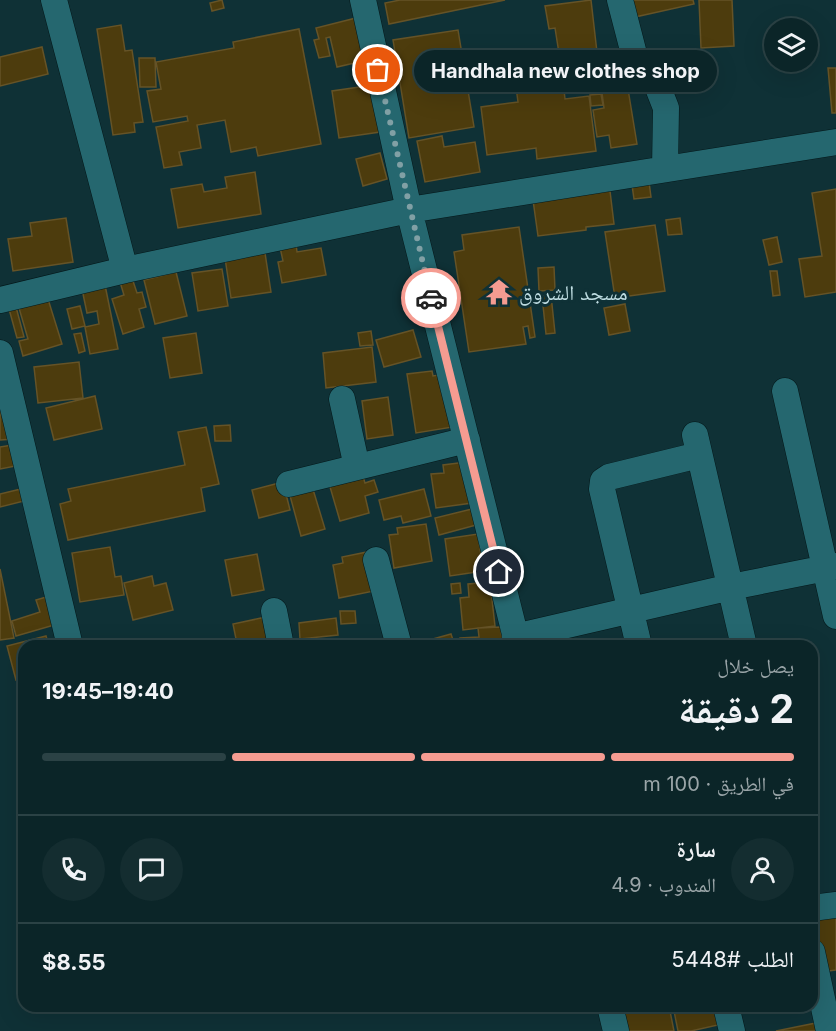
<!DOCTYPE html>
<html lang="ar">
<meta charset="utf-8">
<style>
body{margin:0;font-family:Inter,"Noto Naskh Arabic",sans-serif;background:#142d30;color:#f1f3f6;direction:rtl;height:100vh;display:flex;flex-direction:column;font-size:22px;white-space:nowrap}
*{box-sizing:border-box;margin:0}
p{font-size:20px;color:#9aa5a8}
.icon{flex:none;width:33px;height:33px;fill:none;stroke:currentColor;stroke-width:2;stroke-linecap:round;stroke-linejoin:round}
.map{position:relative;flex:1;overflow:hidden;direction:ltr}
.side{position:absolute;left:18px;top:640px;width:800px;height:372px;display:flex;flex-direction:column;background:#0b2528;border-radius:18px;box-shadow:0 6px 24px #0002,0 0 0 2px #2b4245;direction:rtl}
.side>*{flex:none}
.controls{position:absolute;left:764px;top:18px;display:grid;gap:12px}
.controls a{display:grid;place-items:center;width:54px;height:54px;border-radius:50%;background:#0b2528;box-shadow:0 6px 24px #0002,0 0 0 2px #2b4245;font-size:30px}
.pin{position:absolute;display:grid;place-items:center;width:51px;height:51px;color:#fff;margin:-26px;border:3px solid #fff;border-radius:50%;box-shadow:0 2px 6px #0007}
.courier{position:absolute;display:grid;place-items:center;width:60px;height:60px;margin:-30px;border:4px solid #f59c91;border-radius:50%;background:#fff;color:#222;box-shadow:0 2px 8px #0007}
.bubble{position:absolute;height:42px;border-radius:21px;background:#0b2528;box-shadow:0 6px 24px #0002,0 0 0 2px #2b4245;font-size:20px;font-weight:700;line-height:42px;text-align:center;direction:rtl}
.head em{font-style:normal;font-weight:700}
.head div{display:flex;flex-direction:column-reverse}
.head{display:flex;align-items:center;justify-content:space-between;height:102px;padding:0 24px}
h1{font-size:39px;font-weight:700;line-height:45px}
.bar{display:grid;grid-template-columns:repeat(4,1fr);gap:9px 6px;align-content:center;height:72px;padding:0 24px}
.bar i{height:8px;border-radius:4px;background:#2b4245}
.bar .on{background:#f59c91}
.bar p{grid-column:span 4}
.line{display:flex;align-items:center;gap:15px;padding:0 24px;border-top:2px solid #2b4245}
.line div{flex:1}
.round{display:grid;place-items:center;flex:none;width:63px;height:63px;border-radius:32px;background:#142d30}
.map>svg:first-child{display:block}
.building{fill:#4d3c0d;stroke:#655327;stroke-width:1.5}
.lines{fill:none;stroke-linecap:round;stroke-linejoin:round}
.minor-casing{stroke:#04181a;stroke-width:27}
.minor{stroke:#25676f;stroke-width:26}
.done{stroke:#81a0a5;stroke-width:6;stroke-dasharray:0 10.8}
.route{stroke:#f59c91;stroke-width:8}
.labels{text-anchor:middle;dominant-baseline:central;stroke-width:6;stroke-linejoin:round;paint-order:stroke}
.poi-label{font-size:21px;fill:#bedce1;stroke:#0f3136;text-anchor:start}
</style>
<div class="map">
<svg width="836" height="1031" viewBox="0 0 836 1031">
<rect width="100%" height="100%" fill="#0f3136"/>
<path class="building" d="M222 0 224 8 212 11 210 3Z
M400 0H505L389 24 385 3Z
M591 0 598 61 589 62 590 75 572 77 571 65 561 66 555 28 549 29 545 6Z
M632 0H693L694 4 635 17Z
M699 0H732L734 46 701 48Z
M360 17 373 70 362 72 359 62 337 67 330 37 326 38 330 56 319 58 314 40 319 39 316 28Z
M121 25 125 51 132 50 143 122 134 123 135 132 113 135 97 29Z
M299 29 321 144 258 156 256 147 231 152 225 120 197 125 201 148 179 152 182 165 164 168 156 127 188 121 187 116 153 122 147 91 161 89 156 62 234 48 233 42Z
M458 30 474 127 409 138 393 40Z
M42 47 48 74 0 86V57Z
M139 58H155L156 87H140Z
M828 68H836V113H832Z
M563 81 565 99 589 96 596 151 537 159 536 148 487 155 481 107 518 102 516 87Z
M380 84 387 131 339 138 332 91Z
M628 89 637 144 611 148 609 135 597 137 593 110 604 108 602 93Z
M601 94 603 105 591 106 590 95Z
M442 136 444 147 475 142 480 172 425 182 417 141Z
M380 153 387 179 363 186 356 159Z
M255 172 261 214 178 228 171 189 202 184 204 192 227 188 225 177Z
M649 182 651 197 634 199 632 185Z
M836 189V292L805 297 799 259 822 256 812 193Z
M610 191 614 224 586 227V230L538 236 533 200Z
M66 218 73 262 13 271 8 239 32 236 30 223Z
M680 218 682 234 668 235 666 220Z
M655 225 665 291 615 298 605 232Z
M519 227 535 337 530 338 528 326 523 327 526 344 469 352 454 252 464 250 462 235Z
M777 237 782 262 769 265 763 240Z
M296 244 297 252 321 248 326 275 282 283 278 262 283 261 280 247Z
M265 253 271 292 231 298 225 258Z
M554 267 555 290 539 291 538 268Z
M222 269 228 306 198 311 192 273Z
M770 271H777L780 295 773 296Z
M176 272 187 316 155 324 144 280Z
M132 278 137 293 142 292 146 307 139 309 144 327 123 334 112 299 124 295 120 282Z
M105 285 118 349 90 354 85 327 99 324 97 311 87 313 82 289Z
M551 295 555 333 546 334 542 296Z
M48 299 62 344 23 356 19 341 28 339 19 308Z
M625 304 630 331 609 335 604 308Z
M80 306 85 326 72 329 67 309Z
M16 307 24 337 17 338 9 309Z
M413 330 421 357 384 367 376 340Z
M371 331 373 345 360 346 358 333Z
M81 333 85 351 79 353 74 334Z
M196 333 202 373 170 378 163 338Z
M372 347 376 382 326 388 323 353Z
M79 362 83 398 38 403 34 367Z
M432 371 433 376 445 374 453 427 416 433 407 374Z
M95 396 102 429 54 440 46 408Z
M388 397 393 435 367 439 362 401Z
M12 410 14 439 0 440V411Z
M230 425 231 441H215L214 426Z
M206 427 219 484 201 488 205 511 68 540 60 504 71 501 68 489 185 465 178 432Z
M18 444 21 465 0 469V447Z
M466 462 472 503 436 508 431 474 444 473 443 465Z
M361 470 365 483 374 480 378 492 365 496 369 513 340 521 328 480Z
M283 482 290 510 259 518 252 490Z
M312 486 325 529 301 536 289 492Z
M25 488 28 500 0 507V494Z
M424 489 431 516 403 523 401 516 384 520 379 500Z
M476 508 480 524 439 535 435 518Z
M426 524 432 561 394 568 389 535 398 534 397 528Z
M478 534 483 571 450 576 445 539Z
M110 547 115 577 121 576 124 595 80 602 72 553Z
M367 552 374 591 339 598 333 565 343 563 342 557Z
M257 554 264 590 232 596 225 560Z
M0 569 14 638 0 640Z
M152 576 154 586 166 583 173 610 133 620 124 583Z
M490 582 495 626 463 630 460 598 469 597 468 584Z
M460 583 461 593 452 594 451 584Z
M60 593 68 621 16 636 12 621 40 612 36 600Z
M340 611H355L356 623 341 624Z
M266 617 270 638 237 644 233 624Z
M336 618 338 635 300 639 299 623Z
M501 627 502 641 460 643V638L479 637 478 628Z
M451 634 455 646H416L415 644Z
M46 636 49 646H24V678L16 680 7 646Z
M836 912V970L821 972 813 915Z
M660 1006H669L674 1031H625L621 1014Z
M673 1006H713L718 1025 691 1031H678Z
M826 1021 828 1031H776Z"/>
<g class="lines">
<g class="minor-casing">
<path id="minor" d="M54 0 125 270
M363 0 409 210 518 646
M620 0 634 54 655 80 666 108 665 169
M0 300 125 270 409 210 836 142
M0 353 70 646
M785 391 836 616
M342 399 357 467
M695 435 744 646
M289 484 467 440
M376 560 399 646
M274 611 281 646
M515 637 731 587 836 566
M639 646 602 489 603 481 609 477 699 455
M812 908 836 905
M812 952 829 1031
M610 1006 616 1031
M726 1006 732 1031"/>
</g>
<use href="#minor" class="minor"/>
</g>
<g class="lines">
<path class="done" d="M378 70 431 298"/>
<path class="route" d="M431 298 499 572"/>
</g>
<defs>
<g id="temple-bare" transform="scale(2.07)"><path d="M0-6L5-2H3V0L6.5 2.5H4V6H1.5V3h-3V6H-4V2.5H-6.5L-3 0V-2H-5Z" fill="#f59c91" stroke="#0f3136" stroke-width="2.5" paint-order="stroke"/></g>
</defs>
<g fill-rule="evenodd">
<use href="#temple-bare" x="499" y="292"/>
</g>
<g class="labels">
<g class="poi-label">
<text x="519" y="292">مسجد الشروق</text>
</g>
</g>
</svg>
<div class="controls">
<a><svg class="icon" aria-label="layers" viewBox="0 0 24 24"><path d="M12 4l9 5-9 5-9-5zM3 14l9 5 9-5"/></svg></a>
</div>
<div class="pin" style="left:378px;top:70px;background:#ea580c"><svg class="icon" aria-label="bag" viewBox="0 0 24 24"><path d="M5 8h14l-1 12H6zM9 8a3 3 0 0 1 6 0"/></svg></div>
<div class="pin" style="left:499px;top:572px;background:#1f2937"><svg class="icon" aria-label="home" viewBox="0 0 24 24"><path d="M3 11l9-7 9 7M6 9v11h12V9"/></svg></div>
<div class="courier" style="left:431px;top:298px"><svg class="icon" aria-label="car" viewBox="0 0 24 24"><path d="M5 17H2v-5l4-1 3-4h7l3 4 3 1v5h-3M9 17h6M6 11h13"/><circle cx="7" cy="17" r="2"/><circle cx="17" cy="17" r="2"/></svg></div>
<div class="bubble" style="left:414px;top:50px;width:303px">Handhala new clothes shop</div>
<section class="side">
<div class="head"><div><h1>2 دقيقة</h1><p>يصل خلال</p></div><em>19:40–19:45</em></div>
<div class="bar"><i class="on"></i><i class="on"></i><i class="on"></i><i></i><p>في الطريق · 100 m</p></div>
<div class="line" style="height:108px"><a class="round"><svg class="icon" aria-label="person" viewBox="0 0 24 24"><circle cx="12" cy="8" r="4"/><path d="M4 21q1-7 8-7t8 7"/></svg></a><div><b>سارة</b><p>المندوب · 4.9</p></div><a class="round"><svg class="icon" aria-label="chat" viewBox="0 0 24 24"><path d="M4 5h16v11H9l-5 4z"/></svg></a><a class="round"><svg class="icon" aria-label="phone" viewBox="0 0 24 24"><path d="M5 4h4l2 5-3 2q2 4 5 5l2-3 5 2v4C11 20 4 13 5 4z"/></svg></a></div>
<div class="line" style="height:78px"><div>الطلب #5448</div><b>$8.55</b></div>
</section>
</div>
